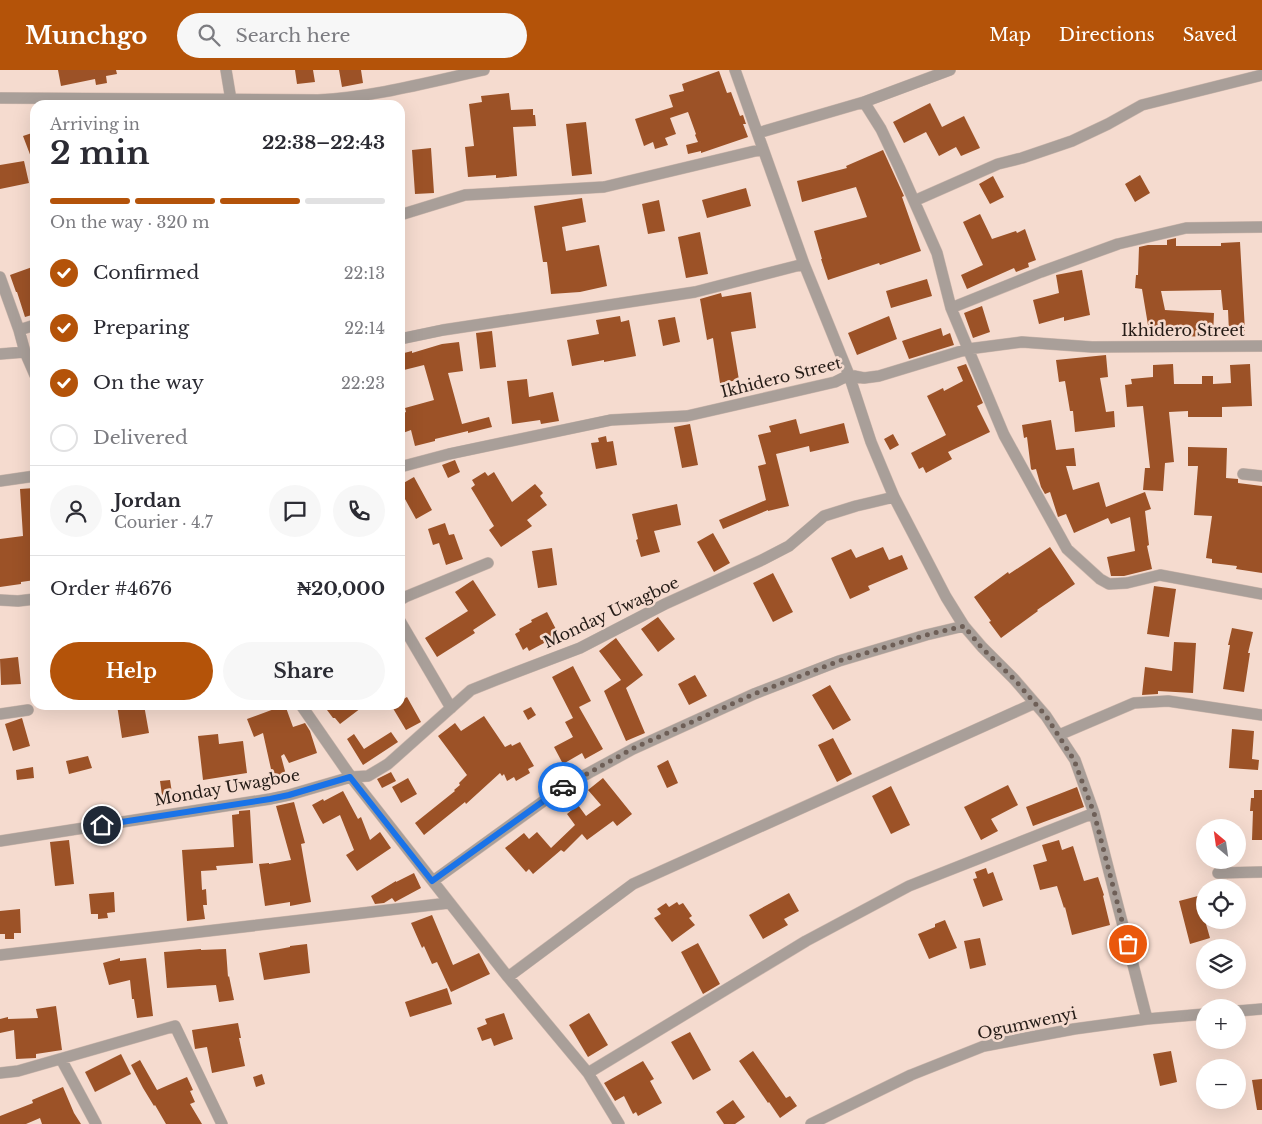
<!DOCTYPE html>
<meta charset="utf-8">
<style>
body{margin:0;font-family:"Libre Baskerville",serif;background:#f7f7f7;color:#2b2b33;height:100vh;display:flex;flex-direction:column;font-size:19px;white-space:nowrap}
*{box-sizing:border-box;margin:0}
p{font-size:16px;color:#7c7c81}
.icon{flex:none;width:28px;height:28px;fill:none;stroke:currentColor;stroke-width:2;stroke-linecap:round;stroke-linejoin:round}
.map{position:relative;flex:1;overflow:hidden}
.sheet{position:absolute;left:30px;top:30px;width:375px;height:610px;display:flex;flex-direction:column;background:#fff;border-radius:15px;box-shadow:0 5px 20px #0002}
.sheet>*{flex:none}
.needle{width:32px;rotate:331deg}
.controls{position:absolute;left:1196px;top:749px;display:grid;gap:10px}
.controls a{display:grid;place-items:center;width:50px;height:50px;border-radius:50%;background:#fff;box-shadow:0 5px 20px #0002;font-size:25px}
.pin{position:absolute;display:grid;place-items:center;width:42px;height:42px;color:#fff;margin:-21px;border:2px solid #fff;border-radius:50%;box-shadow:0 1px 5px #0007}
.courier{position:absolute;display:grid;place-items:center;width:50px;height:50px;margin:-25px;border:4px solid #1a73e8;border-radius:50%;background:#fff;color:#222;box-shadow:0 1px 6px #0007}
.summary em{font-style:normal;font-weight:700}
.summary div{display:flex;flex-direction:column-reverse}
.summary{display:flex;align-items:center;justify-content:space-between;height:85px;padding:0 20px}
h1{font-size:32px;font-weight:700;line-height:38px}
.bar{display:grid;grid-template-columns:repeat(4,1fr);gap:8px 5px;align-content:center;height:60px;padding:0 20px}
.bar i{height:6px;border-radius:4px;background:#e1e1e2}
.bar .current{background:#b45309}
.bar p{grid-column:span 4}
.line{display:flex;align-items:center;gap:12px;padding:0 20px;border-top:1px solid #e1e1e2}
.line div{flex:1}
.round{display:grid;place-items:center;flex:none;width:52px;height:52px;border-radius:26px;background:#f7f7f7}
ol{padding:0 20px;list-style:none}
li{display:flex;align-items:center;gap:15px;height:55px}
li p{margin-inline-start:auto}
li .icon{padding:5px;border-radius:50%;background:#b45309;color:#fff;stroke-width:4}
li:last-child{color:#7c7c81}
li i{width:28px;height:28px;border:2px solid #e1e1e2;border-radius:50%}
.button{display:flex;gap:10px;margin-top:auto;padding:10px 20px}
.button a{flex:1;height:58px;border-radius:30px;background:#b45309;color:#fff;font-size:20px;font-weight:700;line-height:58px;text-align:center}
.button a+a{background:#f7f7f7;color:#2b2b33}
header{display:flex;align-items:center;gap:30px;box-sizing:border-box;height:70px;padding:0 25px;background:#b45309;color:#fff}
header strong{font-size:24px}
nav{display:flex;gap:28px;margin-inline-start:auto;font-size:18px}
.search{width:350px;height:45px;background:#f7f7f7;display:flex;align-items:center;gap:12px;box-sizing:border-box;padding:0 18px;border-radius:28px;color:#7c7c81;font-size:19px}
.map>svg:first-child{display:block}
.building{fill:#9c5227}
.lines{fill:none;stroke-linecap:round;stroke-linejoin:round}
.street-casing{stroke:#d0b9ae;stroke-width:12}
.street{stroke:#a99f99;stroke-width:11}
.done{stroke:#6e5f57;stroke-width:5;stroke-dasharray:0 9}
.route{stroke:#1a73e8;stroke-width:6}
.labels{text-anchor:middle;dominant-baseline:central;stroke-width:5;stroke-linejoin:round;paint-order:stroke}
.street-label{font-size:16px;fill:#251c17;stroke:#f5dbcf}
</style>
<header>
<strong>Munchgo</strong>
<div class="search"><svg class="icon" aria-label="search" viewBox="0 0 24 24"><circle cx="10" cy="10" r="6"/><path d="M15 15l6 6"/></svg>Search here</div>
<nav><a>Map</a><a>Directions</a><a>Saved</a></nav>
</header>
<div class="map">
<svg width="1262" height="1054" viewBox="0 0 1262 1054">
<rect width="100%" height="100%" fill="#f5dbcf"/>
<path class="building" d="M58 0H116L117 4 106 6 107 13 96 15 95 9 61 16Z
M295 0H313L315 12 297 14Z
M339 0H361L363 13 342 17Z
M719 1 727 23 731 22 740 46 743 45 746 54H743L748 67 701 83V81L688 84 686 75 698 72 695 65 696 64 688 42 670 48 676 64 665 68 668 75 655 79 653 72 644 76 635 49 673 37 669 25 684 21 682 14Z
M509 23 511 40 533 39V45H535L536 56 513 57 517 106 496 108V105L468 107 465 77 474 76 469 34 482 32 481 26Z
M930 33 942 57 964 46 980 78 961 86 956 77 939 86 926 62 904 73 893 52Z
M586 52 592 104 572 106 566 54Z
M35 62V95H34L23 66Z
M431 78 434 123 415 124 412 80Z
M883 80 904 126 902 127 921 181 880 195 879 193 828 210 821 189H822L814 161 867 147 856 117 802 132 797 111 847 98 846 96Z
M24 91 29 113 0 119V95Z
M1140 105 1150 123 1135 132 1125 114Z
M993 106 1004 127 990 134 979 114Z
M746 118 751 136 707 148 702 130Z
M582 128 586 152 562 157 566 181 599 175 607 216 580 222 551 224 547 192H543L534 136Z
M659 130 665 161 648 164 642 134Z
M980 144 992 169 1016 161 1017 163 1025 159 1036 190 1028 193 1029 197 1016 202 1014 198 967 219 961 205 983 195 963 152Z
M700 162 708 204 686 208 678 167Z
M1176 168V176H1221V173L1240 172 1245 261 1229 262 1228 240H1223L1221 220 1161 221 1165 240 1214 243 1213 267 1180 266V260H1172L1173 256 1149 261 1142 219 1135 218 1136 205H1138L1139 177 1148 175H1167V170Z
M35 196V244L25 247 17 222H16L10 205Z
M1082 200 1090 245 1064 251V247L1039 254 1033 230 1059 223 1056 205Z
M927 209 932 226 891 238 886 221Z
M751 222 756 258 731 262 739 310 720 313 713 268 707 270 700 229 721 223 722 227Z
M982 236 990 262 973 268 964 243Z
M620 246 621 252 629 250 636 286 604 292V290L572 296 567 270 599 264 596 250Z
M889 246 897 269 857 285 848 263Z
M675 247 680 272 663 276 658 250Z
M941 258 943 266 950 263 954 275 909 289 902 271Z
M492 261 496 297 480 299 476 263Z
M459 272 463 301 448 303 462 354 489 347 492 357 468 363V361L435 369V371L415 376 411 360 400 364V344L406 342 405 338 434 330 424 295 400 301V284L412 281V283L442 274Z
M1106 285 1108 307 1100 308 1106 342 1114 341 1115 357 1075 362 1073 341H1070L1065 311 1059 312 1056 290Z
M966 294 983 333 977 336 990 362 948 382 952 389 926 403 923 397 919 399 911 383 946 365 927 326 943 318 944 321 963 311 957 297Z
M1173 294 1174 314H1202V306H1213V314L1231 313 1230 295 1250 294 1252 336 1222 337V347H1188V341L1169 342 1174 392 1165 393 1163 421 1143 420 1145 398H1150L1143 336 1127 337 1125 315 1132 314 1131 309 1153 307V295Z
M527 309 529 327 553 322 559 351 541 354 540 350 512 354 507 311Z
M796 349 800 364 844 353 849 373 810 382 809 376 776 384 789 436 768 441V440L723 459 719 450 766 430 758 396 766 394 758 365 771 362 769 356Z
M1051 350 1056 380 1074 378 1076 396H1066L1073 420 1099 412 1106 437 1145 422 1151 439 1145 441 1149 475 1147 476 1152 499 1124 506H1111L1107 487 1135 481 1130 447 1111 454 1108 448 1074 463 1066 444 1058 447 1050 422 1045 424 1041 417 1036 399 1032 400 1031 399 1027 367 1024 368 1022 355Z
M690 354 698 395 682 398 674 357Z
M893 364 899 375 890 380 884 369Z
M606 366 607 372 613 371 617 395 596 399 591 373 599 372 598 368Z
M1188 377 1227 378 1226 408 1238 409V413L1262 416V503L1236 499 1237 496 1212 493V489L1206 488 1212 446 1194 445 1198 396H1188Z
M455 390 460 402 448 408 442 395Z
M485 402 488 406 494 402 512 432 535 414 543 423 540 426 547 435 527 450 532 456 501 477 489 460 494 456 471 418 475 415 472 410Z
M414 407 432 440 416 449 400 420V415Z
M35 418V510L21 512V514L0 517V469L23 466 20 419Z
M677 434 681 455 654 461 660 482 641 487 636 470 638 469 632 444Z
M445 453 449 465 454 464 463 489 446 495 439 473 433 475 428 459Z
M713 463 730 493 714 502 697 472Z
M883 477 889 490 902 485 908 499 868 516 870 520 850 529 831 488 851 479 856 488Z
M1050 477 1075 514 1037 540 1038 541 1001 568 989 552 991 551 974 527 1008 502 1009 504Z
M552 478 557 515 538 518 532 481Z
M773 503 793 542 773 552 753 513Z
M473 510 496 545 473 560 475 563 437 587 425 568 468 541 455 522Z
M1154 516 1176 519 1169 567 1147 564Z
M547 542 559 565 529 581 527 577 523 580 515 564 520 561 519 559 532 552 531 550Z
M658 547 675 569 658 582 641 559Z
M1232 558 1253 562 1248 583H1250L1244 622 1223 619 1230 575H1228Z
M616 568 643 605 626 618 645 663 626 671 604 621 621 610 599 581Z
M1174 572 1196 573 1193 623 1158 621V624L1142 625 1145 597 1172 601Z
M18 587 21 614 1 615 0 589Z
M573 596 591 631 579 637 603 679 585 689 582 683 563 694 554 677 573 667 565 652 573 648 552 607Z
M695 605 707 626 689 635 678 614Z
M830 615 851 650 833 660 812 625Z
M407 627 421 652 406 660 391 635H400V631Z
M117 635H144L149 663 122 668Z
M285 635 293 657 305 653 310 661 317 683 289 693 284 684 281 686 286 705 273 708 263 663 254 667 247 649Z
M334 635H365L340 654 335 648H333L327 640Z
M531 637 536 645 528 650 523 641Z
M484 646 505 677 511 674 512 676 520 672 534 696 528 699 530 703 516 711 514 707 507 711 504 704 502 706 500 703 466 734 465 732 424 765 415 753 455 721 454 720 460 715 459 713 467 705 438 666 455 653 461 661Z
M22 648 30 676 13 681 5 654Z
M1232 659 1254 661 1252 689 1259 690 1258 700 1229 698Z
M391 662 398 672 363 695 347 669 354 664 364 679Z
M218 664 219 674 243 671 247 703 203 710 198 666Z
M833 668 852 704 837 712 818 675Z
M88 686 92 698 69 704 66 691Z
M668 690 678 713 667 718 657 696Z
M33 697 34 708 17 710 16 700Z
M391 702 396 711 382 718 377 709Z
M408 708 417 724 401 733 392 717Z
M603 708 632 744 617 756 613 751 587 770 582 764 564 782 561 780 533 804 529 799 526 802 505 778 524 763 529 769 537 762 551 778 575 755 567 744 578 735 586 746 601 735 588 720Z
M170 710 172 723 162 725 160 711Z
M1008 715 1018 735 991 749 998 761 981 770 964 737Z
M891 716 910 755 891 764 872 726Z
M1077 717 1084 737 1033 756 1026 737Z
M1254 720H1262V770H1252L1253 741H1250L1251 728H1254Z
M343 721 358 749 361 747 370 770 380 762 391 778 357 801 346 785 354 780 340 745 323 754 312 735 323 729 324 731Z
M294 732 305 773 301 774 311 832 290 836V832L265 836 259 794 269 793V794L291 790 276 736Z
M250 740 253 793 216 796 217 800 201 801 202 820 206 819 207 835H203L205 849 187 851 182 780 234 777 232 745 239 744V741Z
M69 770 74 814 55 816 50 772Z
M1059 770 1062 780 1073 776 1084 811 1098 807 1104 825 1103 826 1110 855 1072 865 1065 837 1064 838 1057 816 1040 820 1033 795 1047 791 1042 775Z
M986 798 988 804 993 802 1003 830 983 837 973 809 977 808 975 802Z
M414 803 421 818 395 832 392 828 384 833 375 834 371 826 396 811V812Z
M114 822 115 842 107 843 108 848 98 849V844H91L89 824Z
M789 823 799 841 784 849 788 855 763 869 749 845Z
M1198 826 1210 868 1190 874 1179 831Z
M677 832 679 835 683 833 692 846 689 848 695 855 672 872 654 848 661 844 657 839 666 833 669 837Z
M20 839 21 863H14V869H5V864H0V841Z
M432 845 453 895 479 883 490 904 451 922 437 892 432 894 424 876 422 878 411 853Z
M945 850 957 878 929 889 918 864 935 857V854Z
M980 868 986 895 970 899 964 871Z
M698 873 720 914 703 924 681 882Z
M307 874 310 903 264 910 259 883 290 877V876Z
M201 879V880L226 879 228 907 229 906 234 930 219 932 216 915 167 918 164 882Z
M120 888V891L146 888 153 946 137 948 134 929H132L130 910 109 915 103 893Z
M447 918 452 934 410 947 405 932Z
M56 936 62 980 36 984V988L16 989 14 960 0 963V949L8 947V949L38 948 36 939Z
M504 943 513 969 494 976 491 968 482 971 477 958 487 954 485 949Z
M589 943 608 975 588 987 569 955Z
M238 953 241 968H239L245 996 212 1003 207 977 195 979 192 960Z
M690 962 711 1000 693 1010 671 972Z
M753 981 786 1028 790 1026 797 1036 780 1048 769 1032 768 1033 739 991Z
M1171 981 1177 1012 1160 1016 1153 984Z
M121 984 131 1004 95 1022 85 1002Z
M140 990 157 1020 187 1007 193 1020 190 1021 195 1032 190 1034 202 1054H166L155 1035 154 1036 143 1018 131 995Z
M643 991 654 1009 650 1011 662 1033 638 1046 636 1042 633 1044 624 1026 615 1031 604 1013Z
M262 1004 265 1014 256 1017 253 1007Z
M1262 1009V1040H1257L1252 1010Z
M63 1017 74 1043 81 1054H42L40 1048 26 1054H0V1046L33 1033 32 1030Z
M733 1030 745 1047 735 1054H724L716 1042Z"/>
<g class="lines">
<g class="street-casing">
<path id="street" d="M226 0 231 30
M735 0 804 194 849 305 871 372 894 427 946 527 964 556 982 577 1014 609 1046 646 1075 690 1094 743 1147 949
M0 28 318 30C374 27 429 12 484 0
M864 32 881 59 899 97 937 183 951 238 1004 365 1067 479 1100 509 1109 514 1127 513 1160 505 1262 524
M758 63 864 32 950 0
M914 131 998 94 1022 88 1072 71 1108 54 1142 35 1262 5
M400 145 465 125 604 117 763 79
M0 207 19 260 25 282 35 305
M951 238 1041 202 1118 174 1186 158 1262 157
M19 260 35 255
M400 269 443 260 695 222 804 194
M0 284 25 282
M400 397 449 384 611 350 687 346 835 312 849 305 864 308 879 306 968 279 1022 272 1092 277 1262 276
M1243 404 1262 406
M0 411 35 406
M0 530 18 531 35 529
M400 530 405 527 488 493
M400 551 451 638
M301 635 351 707 508 907 588 1003 619 1054
M0 644 28 640
M1059 665 1134 633 1168 631 1262 645
M0 771 270 729 289 725 351 707 368 706 388 694 471 620 496 610 580 578 665 534 762 490 789 476 824 446 856 436 894 427
M1218 803 1262 802
M433 811 563 717 633 679 754 624 839 591 926 565 964 556
M0 885 449 833
M508 907 633 814 1035 633
M1238 941 1262 939
M61 989 96 1054
M0 1003 18 1001 175 956 222 1054
M588 1003 806 871 909 816 1094 743
M811 1054 911 1005 984 976 1074 959 1147 949 1205 944"/>
</g>
<use href="#street" class="street"/>
</g>
<g class="lines">
<path class="done" d="M563 717 634 678 754 624 839 591 926 565 964 556 982 578 1014 609 1046 646 1074 690 1094 743 1128 874"/>
<path class="route" d="M102 755 270 729 289 725 350 707 432 811 563 717"/>
</g>
<g class="labels">
<g class="street-label">
<text x="1183" y="260">Ikhidero Street</text>
<text transform="translate(781 307) rotate(-14)">Ikhidero Street</text>
<text transform="translate(611 542) rotate(-25)">Monday Uwagboe</text>
<text transform="translate(227 717) rotate(-10)">Monday Uwagboe</text>
<text transform="translate(1027 953) rotate(-12)">Ogumwenyi</text>
</g>
</g>
</svg>
<div class="controls">
<a><svg class="needle" viewBox="-14 -14 28 28"><path d="M0-13l5 13h-10z" fill="#e53935"/><path d="M0 13l5-13h-10z" fill="#7c7c81"/></svg></a>
<a><svg class="icon" aria-label="locate" viewBox="0 0 24 24"><circle cx="12" cy="12" r="6"/><path d="M12 2v4M12 18v4M2 12h4M18 12h4"/></svg></a>
<a><svg class="icon" aria-label="layers" viewBox="0 0 24 24"><path d="M12 4l9 5-9 5-9-5zM3 14l9 5 9-5"/></svg></a>
<a>+</a>
<a>−</a>
</div>
<div class="pin" style="left:1128px;top:874px;background:#ea580c"><svg class="icon" aria-label="bag" viewBox="0 0 24 24"><path d="M5 8h14l-1 12H6zM9 8a3 3 0 0 1 6 0"/></svg></div>
<div class="pin" style="left:102px;top:755px;background:#1f2937"><svg class="icon" aria-label="home" viewBox="0 0 24 24"><path d="M3 11l9-7 9 7M6 9v11h12V9"/></svg></div>
<div class="courier" style="left:563px;top:717px"><svg class="icon" aria-label="car" viewBox="0 0 24 24"><path d="M5 17H2v-5l4-1 3-4h7l3 4 3 1v5h-3M9 17h6M6 11h13"/><circle cx="7" cy="17" r="2"/><circle cx="17" cy="17" r="2"/></svg></div>
<section class="sheet">
<div class="summary"><div><h1>2 min</h1><p>Arriving in</p></div><em>22:38–22:43</em></div>
<div class="bar"><i class="current"></i><i class="current"></i><i class="current"></i><i></i><p>On the way · 320 m</p></div>
<ol>
<li><svg class="icon" aria-label="check" viewBox="0 0 24 24"><path d="M5 12l5 5 9-10"/></svg>Confirmed<p>22:13</p></li>
<li><svg class="icon" aria-label="check" viewBox="0 0 24 24"><path d="M5 12l5 5 9-10"/></svg>Preparing<p>22:14</p></li>
<li><svg class="icon" aria-label="check" viewBox="0 0 24 24"><path d="M5 12l5 5 9-10"/></svg>On the way<p>22:23</p></li>
<li><i></i>Delivered</li>
</ol>
<div class="line" style="height:90px"><a class="round"><svg class="icon" aria-label="person" viewBox="0 0 24 24"><circle cx="12" cy="8" r="4"/><path d="M4 21q1-7 8-7t8 7"/></svg></a><div><b>Jordan</b><p>Courier · 4.7</p></div><a class="round"><svg class="icon" aria-label="chat" viewBox="0 0 24 24"><path d="M4 5h16v11H9l-5 4z"/></svg></a><a class="round"><svg class="icon" aria-label="phone" viewBox="0 0 24 24"><path d="M5 4h4l2 5-3 2q2 4 5 5l2-3 5 2v4C11 20 4 13 5 4z"/></svg></a></div>
<div class="line" style="height:65px"><div>Order #4676</div><b>₦20,000</b></div>
<div class="button"><a>Help</a><a>Share</a></div>
</section>
</div>
